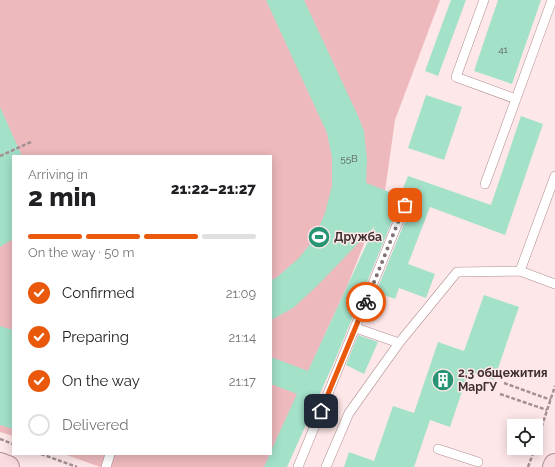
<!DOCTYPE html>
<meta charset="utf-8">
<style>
body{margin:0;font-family:Raleway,sans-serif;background:#f2f2f2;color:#202124;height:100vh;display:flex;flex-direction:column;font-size:15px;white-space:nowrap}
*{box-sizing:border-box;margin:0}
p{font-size:13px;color:#757577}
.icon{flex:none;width:22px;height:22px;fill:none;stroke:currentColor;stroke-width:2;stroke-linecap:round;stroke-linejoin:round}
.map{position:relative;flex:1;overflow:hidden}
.panel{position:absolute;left:12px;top:155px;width:260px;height:300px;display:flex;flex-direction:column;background:#fff;border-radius:0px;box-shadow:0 2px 10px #0003}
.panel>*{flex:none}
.controls{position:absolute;left:507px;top:419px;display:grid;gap:8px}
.controls a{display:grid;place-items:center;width:36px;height:36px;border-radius:0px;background:#fff;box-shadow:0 2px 10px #0003;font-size:20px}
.pin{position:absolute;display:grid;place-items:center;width:34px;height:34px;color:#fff;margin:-17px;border-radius:8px;box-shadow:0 2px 6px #0006}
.courier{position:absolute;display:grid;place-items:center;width:40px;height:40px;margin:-20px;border:3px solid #ea580c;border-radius:50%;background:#fff;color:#222;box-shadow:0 1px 5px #0007}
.head em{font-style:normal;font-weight:800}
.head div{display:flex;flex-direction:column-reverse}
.head{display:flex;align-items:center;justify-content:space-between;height:68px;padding:0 16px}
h1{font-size:26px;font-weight:800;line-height:30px}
.bar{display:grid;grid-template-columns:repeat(4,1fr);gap:6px 4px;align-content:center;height:48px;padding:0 16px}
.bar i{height:5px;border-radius:3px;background:#e0e0e0}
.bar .active{background:#ea580c}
.bar p{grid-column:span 4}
ol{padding:0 16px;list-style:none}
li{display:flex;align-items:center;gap:12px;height:44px}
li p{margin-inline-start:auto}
li .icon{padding:4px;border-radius:50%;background:#ea580c;color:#fff;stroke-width:4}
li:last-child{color:#757577}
li i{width:22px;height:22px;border:2px solid #e0e0e0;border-radius:50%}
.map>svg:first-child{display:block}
.green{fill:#edb9bd}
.building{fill:#a3e1c9}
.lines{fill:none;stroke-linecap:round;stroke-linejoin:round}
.lane-casing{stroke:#b08d8f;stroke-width:10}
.secondary-casing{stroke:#b08d8f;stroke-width:24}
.path{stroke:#a39091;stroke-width:2.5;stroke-dasharray:4 2;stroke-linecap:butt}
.lane{stroke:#fff;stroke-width:9}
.secondary{stroke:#fadce0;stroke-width:22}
.done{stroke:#817071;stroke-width:4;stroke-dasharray:0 7.2}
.route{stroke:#ea580c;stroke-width:5}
.labels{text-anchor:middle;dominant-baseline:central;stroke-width:3;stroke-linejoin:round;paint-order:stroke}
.number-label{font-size:10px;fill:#575c57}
.poi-label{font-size:12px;font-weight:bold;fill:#3e3031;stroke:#fee7e8;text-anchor:start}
</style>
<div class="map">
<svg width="555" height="467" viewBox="0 0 555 467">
<rect width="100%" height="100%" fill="#fee7e8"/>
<path class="green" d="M0 0H440L395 120 385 191 348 284 271 453V156H13V436L0 432Z
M64 454H271L265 467H100Z"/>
<path class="building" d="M266 0H304L358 116 364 131 367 160 366 183 400 196 408 176 491 205 521 116 543 124 505 235 430 207 408 264 435 274 426 298 399 288 395 299 376 292 411 207V204L408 200 404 199 400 202 335 360 287 467H264L270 454H271V451L297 394 271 384V357L308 371 375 226 317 286 293 308 271 320V280L276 278 299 258 314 239 325 213 332 186V157L327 133Z
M451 0H466L438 76 425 71Z
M498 0H541L512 84 474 71Z
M426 95 462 107 444 160 408 148Z
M0 107 22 156H13V239L0 247Z
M484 295 519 307 494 380 469 371 450 427 430 420 414 467H344L349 452 374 461 393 406 414 413 438 342 464 351Z
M0 326 13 330V429L0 425Z
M358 335 378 342 364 374 346 365Z"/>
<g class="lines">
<g class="lane-casing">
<path id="lane" d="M484 0 456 77 516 99
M485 184 552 0
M520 271 555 176
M356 328 399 343
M438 449 478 462
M106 467 110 454
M298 467 405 205
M326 467 349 413 399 343 457 272 520 271 555 284"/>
</g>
<g class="secondary-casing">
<path id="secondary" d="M0 464 8 467
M554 467 555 465"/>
</g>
<path class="path" d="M0 156 31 142
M504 383 551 400
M500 394 547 410
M0 439 13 444
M536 444 555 386
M41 454 77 467
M528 467 535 448"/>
<use href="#lane" class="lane"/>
<use href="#secondary" class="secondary"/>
</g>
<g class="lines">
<path class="done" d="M366 302 405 205"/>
<path class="route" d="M321 411 366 302"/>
</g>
<defs>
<g id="stadium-disc" transform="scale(1.15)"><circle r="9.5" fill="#279473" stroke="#fee7e8"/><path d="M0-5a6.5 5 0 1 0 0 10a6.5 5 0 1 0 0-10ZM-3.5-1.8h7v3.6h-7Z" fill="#fff"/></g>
<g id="building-disc" transform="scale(1.15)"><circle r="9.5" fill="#279473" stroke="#fee7e8"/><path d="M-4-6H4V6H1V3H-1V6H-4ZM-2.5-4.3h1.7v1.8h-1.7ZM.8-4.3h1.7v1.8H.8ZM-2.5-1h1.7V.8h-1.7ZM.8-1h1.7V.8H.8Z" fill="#fff"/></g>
</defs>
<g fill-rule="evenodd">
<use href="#stadium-disc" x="319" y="237"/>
<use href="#building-disc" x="443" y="380"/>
</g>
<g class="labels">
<g class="number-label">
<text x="503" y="49">41</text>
<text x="349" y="158">55В</text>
</g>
<g class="poi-label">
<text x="334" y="237">Дружба</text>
<text x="458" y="373">2,3 общежития<tspan x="458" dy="14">МарГУ</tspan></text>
</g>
</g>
</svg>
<div class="controls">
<a><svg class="icon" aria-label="locate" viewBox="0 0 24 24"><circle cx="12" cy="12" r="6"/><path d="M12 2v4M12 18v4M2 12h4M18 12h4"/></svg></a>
</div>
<div class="pin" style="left:405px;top:205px;background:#ea580c"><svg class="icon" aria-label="bag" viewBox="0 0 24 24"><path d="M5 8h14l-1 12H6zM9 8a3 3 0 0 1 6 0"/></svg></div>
<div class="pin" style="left:321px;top:411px;background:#1f2937"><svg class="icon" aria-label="home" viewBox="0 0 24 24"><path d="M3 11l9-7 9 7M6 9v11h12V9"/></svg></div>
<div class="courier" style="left:366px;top:302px"><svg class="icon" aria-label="bike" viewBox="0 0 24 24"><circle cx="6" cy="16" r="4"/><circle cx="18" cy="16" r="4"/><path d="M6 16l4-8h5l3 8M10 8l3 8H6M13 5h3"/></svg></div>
<section class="panel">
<div class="head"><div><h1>2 min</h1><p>Arriving in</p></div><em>21:22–21:27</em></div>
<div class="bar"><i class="active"></i><i class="active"></i><i class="active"></i><i></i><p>On the way · 50 m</p></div>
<ol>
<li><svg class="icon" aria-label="check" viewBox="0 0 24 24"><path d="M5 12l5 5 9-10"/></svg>Confirmed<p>21:09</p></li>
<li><svg class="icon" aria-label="check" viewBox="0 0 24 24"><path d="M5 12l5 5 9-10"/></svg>Preparing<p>21:14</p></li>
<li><svg class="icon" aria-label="check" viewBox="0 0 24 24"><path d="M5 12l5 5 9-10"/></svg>On the way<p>21:17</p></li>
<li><i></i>Delivered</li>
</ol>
</section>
</div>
